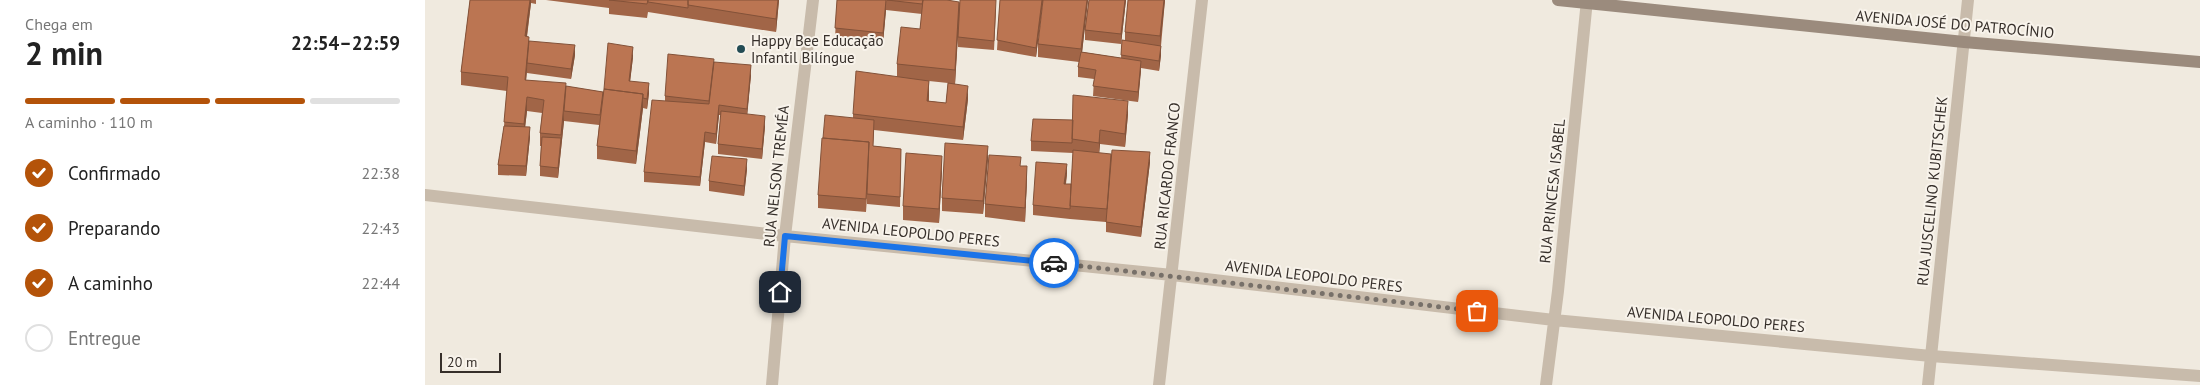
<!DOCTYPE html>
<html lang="pt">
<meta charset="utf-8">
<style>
body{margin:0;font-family:"PT Sans",sans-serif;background:#f6f6f6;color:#222;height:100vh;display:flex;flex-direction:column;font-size:19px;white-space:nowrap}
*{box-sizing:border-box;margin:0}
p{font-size:16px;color:#767676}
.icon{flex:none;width:28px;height:28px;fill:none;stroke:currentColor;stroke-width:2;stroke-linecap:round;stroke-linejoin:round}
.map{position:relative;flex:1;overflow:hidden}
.sheet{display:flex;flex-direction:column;background:#fff;width:425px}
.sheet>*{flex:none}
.scale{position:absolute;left:15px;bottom:12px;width:61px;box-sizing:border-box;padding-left:5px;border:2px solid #362f2a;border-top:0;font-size:14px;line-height:18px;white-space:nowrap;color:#362f2a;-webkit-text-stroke:4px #f8f3eb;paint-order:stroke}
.pin{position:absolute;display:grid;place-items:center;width:42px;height:42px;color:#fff;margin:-21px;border-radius:10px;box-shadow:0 2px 8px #0006}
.courier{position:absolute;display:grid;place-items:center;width:50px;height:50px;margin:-25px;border:4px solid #1a73e8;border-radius:50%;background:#fff;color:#222;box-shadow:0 1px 6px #0007}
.overview em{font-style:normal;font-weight:800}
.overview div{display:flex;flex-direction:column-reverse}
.overview{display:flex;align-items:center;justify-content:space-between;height:85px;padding:0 25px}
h1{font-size:32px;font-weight:800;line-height:38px}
.bar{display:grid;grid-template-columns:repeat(4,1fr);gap:8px 5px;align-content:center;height:60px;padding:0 25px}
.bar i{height:6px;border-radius:4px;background:#e0e0e0}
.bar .selected{background:#b45309}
.bar p{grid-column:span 4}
ol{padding:0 25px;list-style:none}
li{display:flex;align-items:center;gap:15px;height:55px}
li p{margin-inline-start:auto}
li .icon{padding:5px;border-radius:50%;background:#b45309;color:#fff;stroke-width:4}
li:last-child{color:#767676}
li i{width:28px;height:28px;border:2px solid #e0e0e0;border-radius:50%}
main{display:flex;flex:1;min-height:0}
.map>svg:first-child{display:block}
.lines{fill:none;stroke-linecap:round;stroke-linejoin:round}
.street{stroke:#c8bbab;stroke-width:12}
.secondary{stroke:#9b8b7d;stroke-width:12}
.wall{fill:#a16547;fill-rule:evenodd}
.shaded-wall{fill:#835239}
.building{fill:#bb7552;stroke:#835239}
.done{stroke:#777069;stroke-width:5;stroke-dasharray:0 9}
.route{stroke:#1a73e8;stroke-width:6}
.poi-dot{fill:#234c54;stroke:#f8f3eb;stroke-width:2}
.labels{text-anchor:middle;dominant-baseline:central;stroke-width:4;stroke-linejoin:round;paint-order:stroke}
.street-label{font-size:15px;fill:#362f2a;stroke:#f8f3eb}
.poi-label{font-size:15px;fill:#362f2a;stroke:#f8f3eb;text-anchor:start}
</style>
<main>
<section class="sheet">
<div class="overview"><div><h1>2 min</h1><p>Chega em</p></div><em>22:54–22:59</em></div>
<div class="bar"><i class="selected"></i><i class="selected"></i><i class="selected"></i><i></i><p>A caminho · 110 m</p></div>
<ol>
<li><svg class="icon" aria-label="check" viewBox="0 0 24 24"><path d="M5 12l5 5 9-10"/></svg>Confirmado<p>22:38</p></li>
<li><svg class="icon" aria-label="check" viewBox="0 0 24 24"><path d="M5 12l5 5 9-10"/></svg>Preparando<p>22:43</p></li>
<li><svg class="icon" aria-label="check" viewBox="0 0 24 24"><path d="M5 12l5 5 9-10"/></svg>A caminho<p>22:44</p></li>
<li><i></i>Entregue</li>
</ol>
</section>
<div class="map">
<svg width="1775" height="385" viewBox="0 0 1775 385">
<rect width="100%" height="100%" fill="#f0eadf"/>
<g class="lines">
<path class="street" d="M0 195 360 236 747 275 1129 320 1506 356 1775 376
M347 385 360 236 388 0
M734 385 777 0
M1121 385 1133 291 1162 0
M1503 385 1543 0"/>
<path class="secondary" d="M1133 0 1539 42 1775 62"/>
</g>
<path class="wall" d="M45 0H111V4L106 3 102 37 104 41 150 55 146 79 102 73V70L101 80 178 92 208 57 205 81 224 93 222 109 218 108 211 164 172 159V146L174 125 139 121 133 178 115 176V166L116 146H115V133L117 113 102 111 100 127 105 137 101 176 73 175V165L79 126 82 91 36 85V72Z
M121 0H354L351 32 223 12 222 18 184 14V8Z
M412 0H522L571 10 569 50 533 47V37L530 84 543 99 538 140 449 130 448 146 476 149 475 207 442 204V197L441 212 393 208V195L428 118V114L472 76V64L495 29 497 14 461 10 458 43 410 38ZM504 81 523 83 521 103 504 101Z
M575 0H618L611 57 572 50Z
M663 0 657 52 696 58 697 40H700V32L740 0 736 46V55L734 71 716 68 713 102 668 96 669 79 653 77V67L654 62 613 57V44Z
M664 0H701L696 44 660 40V30Z
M289 62 326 75 322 114 340 126 337 159 293 154V144L296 115H294L291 144 280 142 275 186 219 182V172L240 101V96Z
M703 114 700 147 675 144 674 153 725 162 716 237 681 232V222L645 219 608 215V205L642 174 641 184H646L648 153 606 151V141L648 120Z
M563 159 558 214 517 211V198Z
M596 166 602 179 600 222 560 217V204Z
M322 169 319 196 284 191V181Z
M517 170 514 223 478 220V206Z"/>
<path class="shaded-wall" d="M105 0H106V3L100 50V36Z
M353 0H354L351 32V19Z
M461 0V10L458 43V33Z
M617 0H618L611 57V48Z
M662 0H663L656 62V49Z
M700 0H701L696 44V34Z
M739 0H740L735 46V36Z
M534 2V15L530 84V70Z
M104 37 102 70 100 93V80Z
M150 45V55L146 79V69Z
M736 46V55L734 71V61Z
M208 47V57L204 91V81Z
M716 61V71L713 102V92Z
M326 65V75L322 118V109Z
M504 81V95L502 114V101Z
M224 83V93L222 109V99Z
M543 86V99L538 140V127Z
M218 94V108L211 164V151Z
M102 97V111L99 137V124Z
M703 101V114L700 147V134Z
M294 105V115L291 144V134Z
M139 111V121L133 178V168Z
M340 116V126L337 159V149Z
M105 127V137L101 176V166Z
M675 130V144L674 156V143Z
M280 132V142L275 186V177Z
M563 146V159L558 214V201Z
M725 152V162L716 237V227Z
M517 156V170L514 223V209Z
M322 159V169L319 196V186Z
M642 164V174L639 194V184Z
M602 166V179L600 222V208Z"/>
<path class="building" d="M45 0H105L100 36 104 37 100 80 141 83 136 135 115 133 119 100 102 97 99 124 79 122 83 77 36 72Z
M184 0H223L222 4Z
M223 0H263V8L223 2Z
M263 0H353L351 19 263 5Z
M412 0H461L458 33 410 28Z
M462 0H498L497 4Z
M498 0H522L534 2 530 70 472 64 476 27 495 29Z
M535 0H571L569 41 533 37Z
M575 0H617L611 48 572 40Z
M618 0H662L656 49 613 44Z
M664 0H700L696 34 660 30Z
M703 0H739L735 36 700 32Z
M697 40 736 46 734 61 696 55Z
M104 41 150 45 146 69 102 63Z
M183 43 208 47 204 81 224 83 222 99 218 98V94L179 89Z
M656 52 716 61 713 92 668 86 671 70 653 67Z
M243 54 289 59 284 101 240 96Z
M289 62 326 65 322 109 294 105 291 134 280 132 275 177 219 172 227 100 284 104Z
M431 71 504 81 502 101 521 103 523 83 543 86 538 127 428 114Z
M141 86 178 92 175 115 139 111Z
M179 89 218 94 211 151 172 146Z
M648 95 703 101 700 134 675 130 674 143 647 139Z
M296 111 340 116 337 149 293 144Z
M400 115 449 120 448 146 476 149 475 197 442 194 444 142 398 138Z
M608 119 648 120 647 143 606 141Z
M79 126 105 127 101 166 73 165Z
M117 137 136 138 133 168 115 166Z
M397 138 444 142 441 199 393 195Z
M520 143 563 146 558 201 517 198Z
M648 150 686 154 682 209 645 206Z
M687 150 725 152 716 227 681 222Z
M481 153 517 156 514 209 478 206Z
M564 155 596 157 595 166H602L600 208 560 204Z
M287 156 322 159 319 186 284 181Z
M611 162 642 164 639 184H646L645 209 608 205Z"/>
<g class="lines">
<path class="done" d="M629 263 1052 311"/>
<path class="route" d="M355 292 360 236 629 263"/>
</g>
<circle class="poi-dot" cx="316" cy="49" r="5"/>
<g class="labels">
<g class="street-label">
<text transform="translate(1530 24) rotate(5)">AVENIDA JOSÉ DO PATROCÍNIO</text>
<text transform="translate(351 176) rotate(-84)">RUA NELSON TREMÉA</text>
<text transform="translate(742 176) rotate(-84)">RUA RICARDO FRANCO</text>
<text transform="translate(1127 191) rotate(-84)">RUA PRINCESA ISABEL</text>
<text transform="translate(1507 191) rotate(-84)">RUA JUSCELINO KUBITSCHEK</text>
<text transform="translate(486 232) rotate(6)">AVENIDA LEOPOLDO PERES</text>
<text transform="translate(889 276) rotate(7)">AVENIDA LEOPOLDO PERES</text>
<text transform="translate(1291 319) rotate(5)">AVENIDA LEOPOLDO PERES</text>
</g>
<g class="poi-label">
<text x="326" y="40">Happy Bee Educação<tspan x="326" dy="17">Infantil Bilíngue</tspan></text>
</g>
</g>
</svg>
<div class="scale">20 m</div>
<div class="pin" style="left:1052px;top:311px;background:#ea580c"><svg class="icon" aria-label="bag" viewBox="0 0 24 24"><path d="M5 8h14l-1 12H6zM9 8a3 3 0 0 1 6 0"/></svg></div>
<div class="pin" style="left:355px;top:292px;background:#1f2937"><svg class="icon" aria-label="home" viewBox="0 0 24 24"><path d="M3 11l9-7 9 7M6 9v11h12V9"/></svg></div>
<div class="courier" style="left:629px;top:263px"><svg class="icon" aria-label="car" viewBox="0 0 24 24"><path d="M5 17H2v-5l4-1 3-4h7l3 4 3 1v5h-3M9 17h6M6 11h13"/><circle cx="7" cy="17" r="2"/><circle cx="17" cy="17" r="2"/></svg></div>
</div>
</main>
